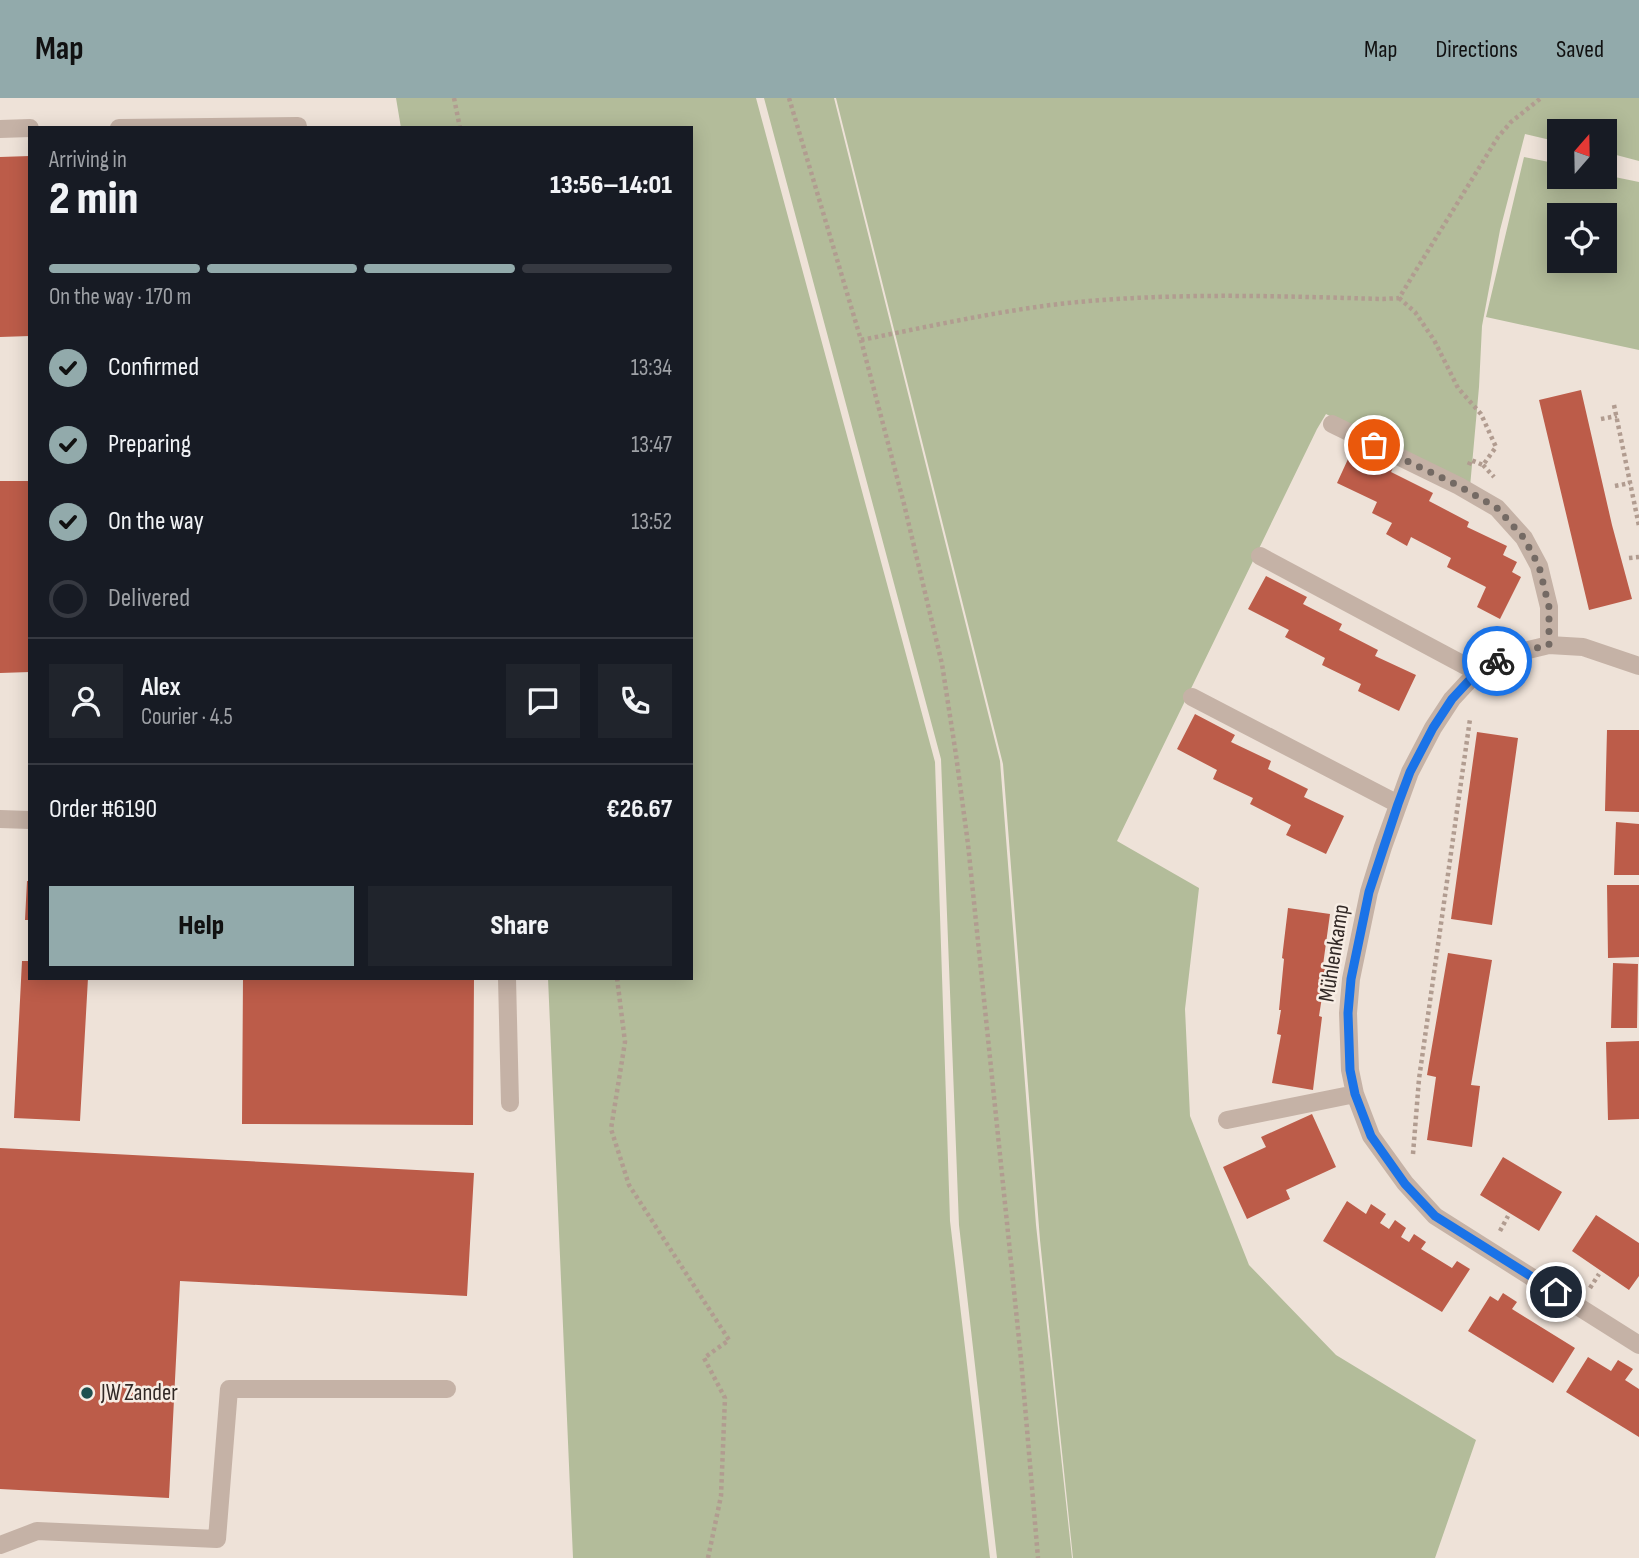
<!DOCTYPE html>
<meta charset="utf-8">
<style>
body{margin:0;font-family:"Sofia Sans Condensed",sans-serif;background:#20242c;color:#f1f3f6;height:100vh;display:flex;flex-direction:column;font-size:26px;white-space:nowrap}
*{box-sizing:border-box;margin:0}
p{font-size:23px;color:#9ea1a6}
.icon{flex:none;width:38px;height:38px;fill:none;stroke:currentColor;stroke-width:2;stroke-linecap:round;stroke-linejoin:round}
.map{position:relative;flex:1;overflow:hidden}
.drawer{position:absolute;left:28px;top:28px;width:665px;height:854px;display:flex;flex-direction:column;background:#171b24;border-radius:0px;box-shadow:0 4px 18px #0003}
.drawer>*{flex:none}
.needle{width:46px;rotate:20deg}
.buttons{position:absolute;left:1547px;top:21px;display:grid;gap:14px}
.buttons a{display:grid;place-items:center;width:70px;height:70px;border-radius:0px;background:#171b24;box-shadow:0 4px 18px #0003;font-size:35px}
.pin{position:absolute;display:grid;place-items:center;width:60px;height:60px;color:#fff;margin:-30px;border:4px solid #fff;border-radius:50%;box-shadow:0 2px 7px #0007}
.courier{position:absolute;display:grid;place-items:center;width:70px;height:70px;margin:-35px;border:5px solid #1a73e8;border-radius:50%;background:#fff;color:#222;box-shadow:0 2px 9px #0007}
.overview em{font-style:normal;font-weight:800}
.overview div{display:flex;flex-direction:column-reverse}
.overview{display:flex;align-items:center;justify-content:space-between;height:119px;padding:0 21px}
h1{font-size:46px;font-weight:800;line-height:52px}
.bar{display:grid;grid-template-columns:repeat(4,1fr);gap:10px 7px;align-content:center;height:84px;padding:0 21px}
.bar i{height:9px;border-radius:5px;background:#363941}
.bar .on{background:#92aaab}
.bar p{grid-column:span 4}
.line{display:flex;align-items:center;gap:18px;padding:0 21px;border-top:2px solid #363941}
.line div{flex:1}
.round{display:grid;place-items:center;flex:none;width:74px;height:74px;border-radius:0px;background:#20242c}
ol{padding:0 21px;list-style:none}
li{display:flex;align-items:center;gap:21px;height:77px}
li p{margin-inline-start:auto}
li .icon{padding:7px;border-radius:50%;background:#92aaab;color:#111;stroke-width:4}
li:last-child{color:#9ea1a6}
li i{width:38px;height:38px;border:4px solid #363941;border-radius:50%}
.button{display:flex;gap:14px;margin-top:auto;padding:14px 21px}
.button a{flex:1;height:80px;border-radius:0px;background:#92aaab;color:#111;font-size:28px;font-weight:800;line-height:80px;text-align:center}
.button a+a{background:#20242c;color:#f1f3f6}
header{display:flex;align-items:center;gap:42px;box-sizing:border-box;height:98px;padding:0 35px;background:#92aaab;color:#111}
header strong{font-size:33px}
nav{display:flex;gap:38px;margin-inline-start:auto;font-size:24px}
.map>svg:first-child{display:block}
.green{fill:#b3bc9a;fill-rule:evenodd}
.building{fill:#bc5c49}
.lines{fill:none;stroke-linecap:round;stroke-linejoin:round}
.path{stroke:#b19c90;stroke-width:4.5;stroke-dasharray:3.5 3.5;stroke-linecap:butt}
.minor{stroke:#c5b2a6;stroke-width:18}
.done{stroke:#746a64;stroke-width:7;stroke-dasharray:0 12.6}
.route{stroke:#1a73e8;stroke-width:9}
.poi-dot{fill:#1f504f;stroke:#f7ede4;stroke-width:2.5}
.labels{text-anchor:middle;dominant-baseline:central;stroke-width:5;stroke-linejoin:round;paint-order:stroke}
.street-label{font-size:23px;fill:#322926;stroke:#f7ede4}
.poi-label{font-size:23px;fill:#322926;stroke:#f7ede4;text-anchor:start}
</style>
<header>
<strong>Map</strong>
<nav><a>Map</a><a>Directions</a><a>Saved</a></nav>
</header>
<div class="map">
<svg width="1639" height="1460" viewBox="0 0 1639 1460">
<rect width="100%" height="100%" fill="#eee2d8"/>
<path class="green" d="M396 0H756L935 664 950 1123 990 1460H573L548 880H691V30H401Z
M764 0H834L1000 663 1036 1127 1072 1460H997L959 1127 941 661Z
M836 0H1639V63L1605 54V33H1559V44L1525 36 1500 132 1482 228 1479 289 1470 389 1326 316 1317 331 1117 743 1199 790 1185 911 1190 1018 1249 1167 1336 1257 1476 1342 1435 1460H1073L1040 1142 1003 666Z
M1524 59 1559 66V79H1605V77L1639 84V252L1486 219ZM1605 117V163H1559V117Z"/>
<path class="building" d="M30 58V238L0 239V59Z
M1581 292 1612 427 1632 501 1589 512 1539 302Z
M1354 348 1394 368 1391 374 1433 395 1429 403 1469 424 1467 429 1507 448 1503 457 1517 464 1512 474 1521 479 1500 521 1477 509 1486 489 1447 469 1451 460 1411 439 1407 448 1386 436 1392 425 1372 415 1377 404 1337 385Z
M0 383H30V574L0 575Z
M1266 478 1307 499 1303 506 1342 526 1339 532 1378 552 1375 558 1416 577 1399 613 1358 593 1361 586 1322 567 1325 560 1285 539 1289 532 1248 511Z
M1195 616 1235 637 1231 644 1271 663 1268 671 1308 691 1304 699 1344 718 1326 756 1286 737 1291 727 1250 706 1253 700 1213 681 1217 672 1177 651Z
M1607 632H1639V714L1605 713Z
M1477 634 1518 640 1492 827 1451 821Z
M1616 724 1639 726V777H1614Z
M27 783H30V822H25Z
M1607 787H1639V859L1608 860Z
M1288 810 1330 816 1323 867H1327L1319 918 1322 919 1313 992 1272 985 1281 937 1277 936 1281 912H1279L1284 861 1282 860Z
M1448 855 1492 862 1471 987 1480 988 1472 1049 1427 1042 1436 979 1427 977Z
M22 863H30V880H88L80 1023 14 1020Z
M1613 865 1638 866 1637 930H1611Z
M243 880H474L473 1027 242 1026Z
M1639 943V1021L1608 1022 1606 944Z
M1312 1016 1336 1069 1286 1092 1290 1101 1247 1121 1223 1069 1266 1049 1261 1039Z
M0 1050 474 1075 467 1198 180 1183 169 1400 0 1391Z
M1503 1059 1562 1094 1539 1133 1480 1097Z
M1347 1103 1366 1116 1371 1106 1386 1116 1380 1125 1389 1131 1395 1122 1406 1130 1401 1139 1409 1144 1414 1136 1426 1144 1421 1151 1452 1170 1457 1163 1470 1171 1442 1214 1323 1143Z
M1596 1117 1639 1145V1178L1629 1192 1572 1153Z
M1503 1195 1517 1204 1512 1211 1575 1250 1553 1285 1468 1233 1490 1198 1498 1203Z
M1588 1259 1611 1273 1618 1262 1633 1271 1625 1282 1639 1291V1339L1566 1294Z"/>
<g class="lines">
<path class="path" d="M454 0 460 30
M789 0 861 242 904 406 942 566 956 657 968 746 1021 1261 1038 1460
M1399 200 1415 214 1434 242 1458 290 1481 316 1496 349 1483 367 1471 362 1468 369
M861 242C927 229 993 214 1059 206 1167 194 1275 198 1383 201L1399 200 1498 39 1511 24 1541 0
M1614 307 1639 428
M1601 321 1617 318
M1483 367 1494 379
M1615 388 1630 385
M1629 460 1639 459
M617 880 625 944 611 1031 629 1087 729 1242 704 1260 725 1300 721 1398 708 1460
M1413 1056 1419 981 1470 621
M1500 1133 1508 1118
M1590 1190 1599 1176"/>
<path class="minor" d="M119 30 298 28V30
M0 31 30 30
M1332 326 1459 388 1497 410 1524 440 1539 468 1549 509V547
M1260 458 1477 574
M1639 568 1583 549 1549 547 1511 556 1477 574 1452 601 1433 630 1410 674 1383 749 1369 794 1351 881 1348 915 1350 972 1355 996 1371 1038 1405 1085 1435 1118 1639 1247
M1192 599 1398 706
M0 721 30 722
M507 880 510 1005
M1227 1022 1355 996
M0 1447 37 1433 217 1441 229 1291H447"/>
</g>
<g class="lines">
<path class="done" d="M1374 347 1459 388 1497 410 1524 440 1539 468 1549 509V547L1511 556 1497 563"/>
<path class="route" d="M1497 563 1477 574 1452 601 1433 630 1410 674 1398 706 1369 794 1351 881 1348 915 1350 972 1355 996 1371 1038 1405 1086 1435 1118 1556 1194"/>
</g>
<circle class="poi-dot" cx="87" cy="1295" r="7"/>
<g class="labels">
<g class="street-label">
<text transform="translate(1334 855) rotate(-81)">Mühlenkamp</text>
</g>
<g class="poi-label">
<text x="101" y="1295">JW Zander</text>
</g>
</g>
</svg>
<div class="buttons">
<a><svg class="needle" viewBox="-14 -14 28 28"><path d="M0-13l5 13h-10z" fill="#e53935"/><path d="M0 13l5-13h-10z" fill="#9ea1a6"/></svg></a>
<a><svg class="icon" aria-label="locate" viewBox="0 0 24 24"><circle cx="12" cy="12" r="6"/><path d="M12 2v4M12 18v4M2 12h4M18 12h4"/></svg></a>
</div>
<div class="pin" style="left:1374px;top:347px;background:#ea580c"><svg class="icon" aria-label="bag" viewBox="0 0 24 24"><path d="M5 8h14l-1 12H6zM9 8a3 3 0 0 1 6 0"/></svg></div>
<div class="pin" style="left:1556px;top:1194px;background:#1f2937"><svg class="icon" aria-label="home" viewBox="0 0 24 24"><path d="M3 11l9-7 9 7M6 9v11h12V9"/></svg></div>
<div class="courier" style="left:1497px;top:563px"><svg class="icon" aria-label="bike" viewBox="0 0 24 24"><circle cx="6" cy="16" r="4"/><circle cx="18" cy="16" r="4"/><path d="M6 16l4-8h5l3 8M10 8l3 8H6M13 5h3"/></svg></div>
<section class="drawer">
<div class="overview"><div><h1>2 min</h1><p>Arriving in</p></div><em>13:56–14:01</em></div>
<div class="bar"><i class="on"></i><i class="on"></i><i class="on"></i><i></i><p>On the way · 170 m</p></div>
<ol>
<li><svg class="icon" aria-label="check" viewBox="0 0 24 24"><path d="M5 12l5 5 9-10"/></svg>Confirmed<p>13:34</p></li>
<li><svg class="icon" aria-label="check" viewBox="0 0 24 24"><path d="M5 12l5 5 9-10"/></svg>Preparing<p>13:47</p></li>
<li><svg class="icon" aria-label="check" viewBox="0 0 24 24"><path d="M5 12l5 5 9-10"/></svg>On the way<p>13:52</p></li>
<li><i></i>Delivered</li>
</ol>
<div class="line" style="height:126px"><a class="round"><svg class="icon" aria-label="person" viewBox="0 0 24 24"><circle cx="12" cy="8" r="4"/><path d="M4 21q1-7 8-7t8 7"/></svg></a><div><b>Alex</b><p>Courier · 4.5</p></div><a class="round"><svg class="icon" aria-label="chat" viewBox="0 0 24 24"><path d="M4 5h16v11H9l-5 4z"/></svg></a><a class="round"><svg class="icon" aria-label="phone" viewBox="0 0 24 24"><path d="M5 4h4l2 5-3 2q2 4 5 5l2-3 5 2v4C11 20 4 13 5 4z"/></svg></a></div>
<div class="line" style="height:91px"><div>Order #6190</div><b>€26.67</b></div>
<div class="button"><a>Help</a><a>Share</a></div>
</section>
</div>
